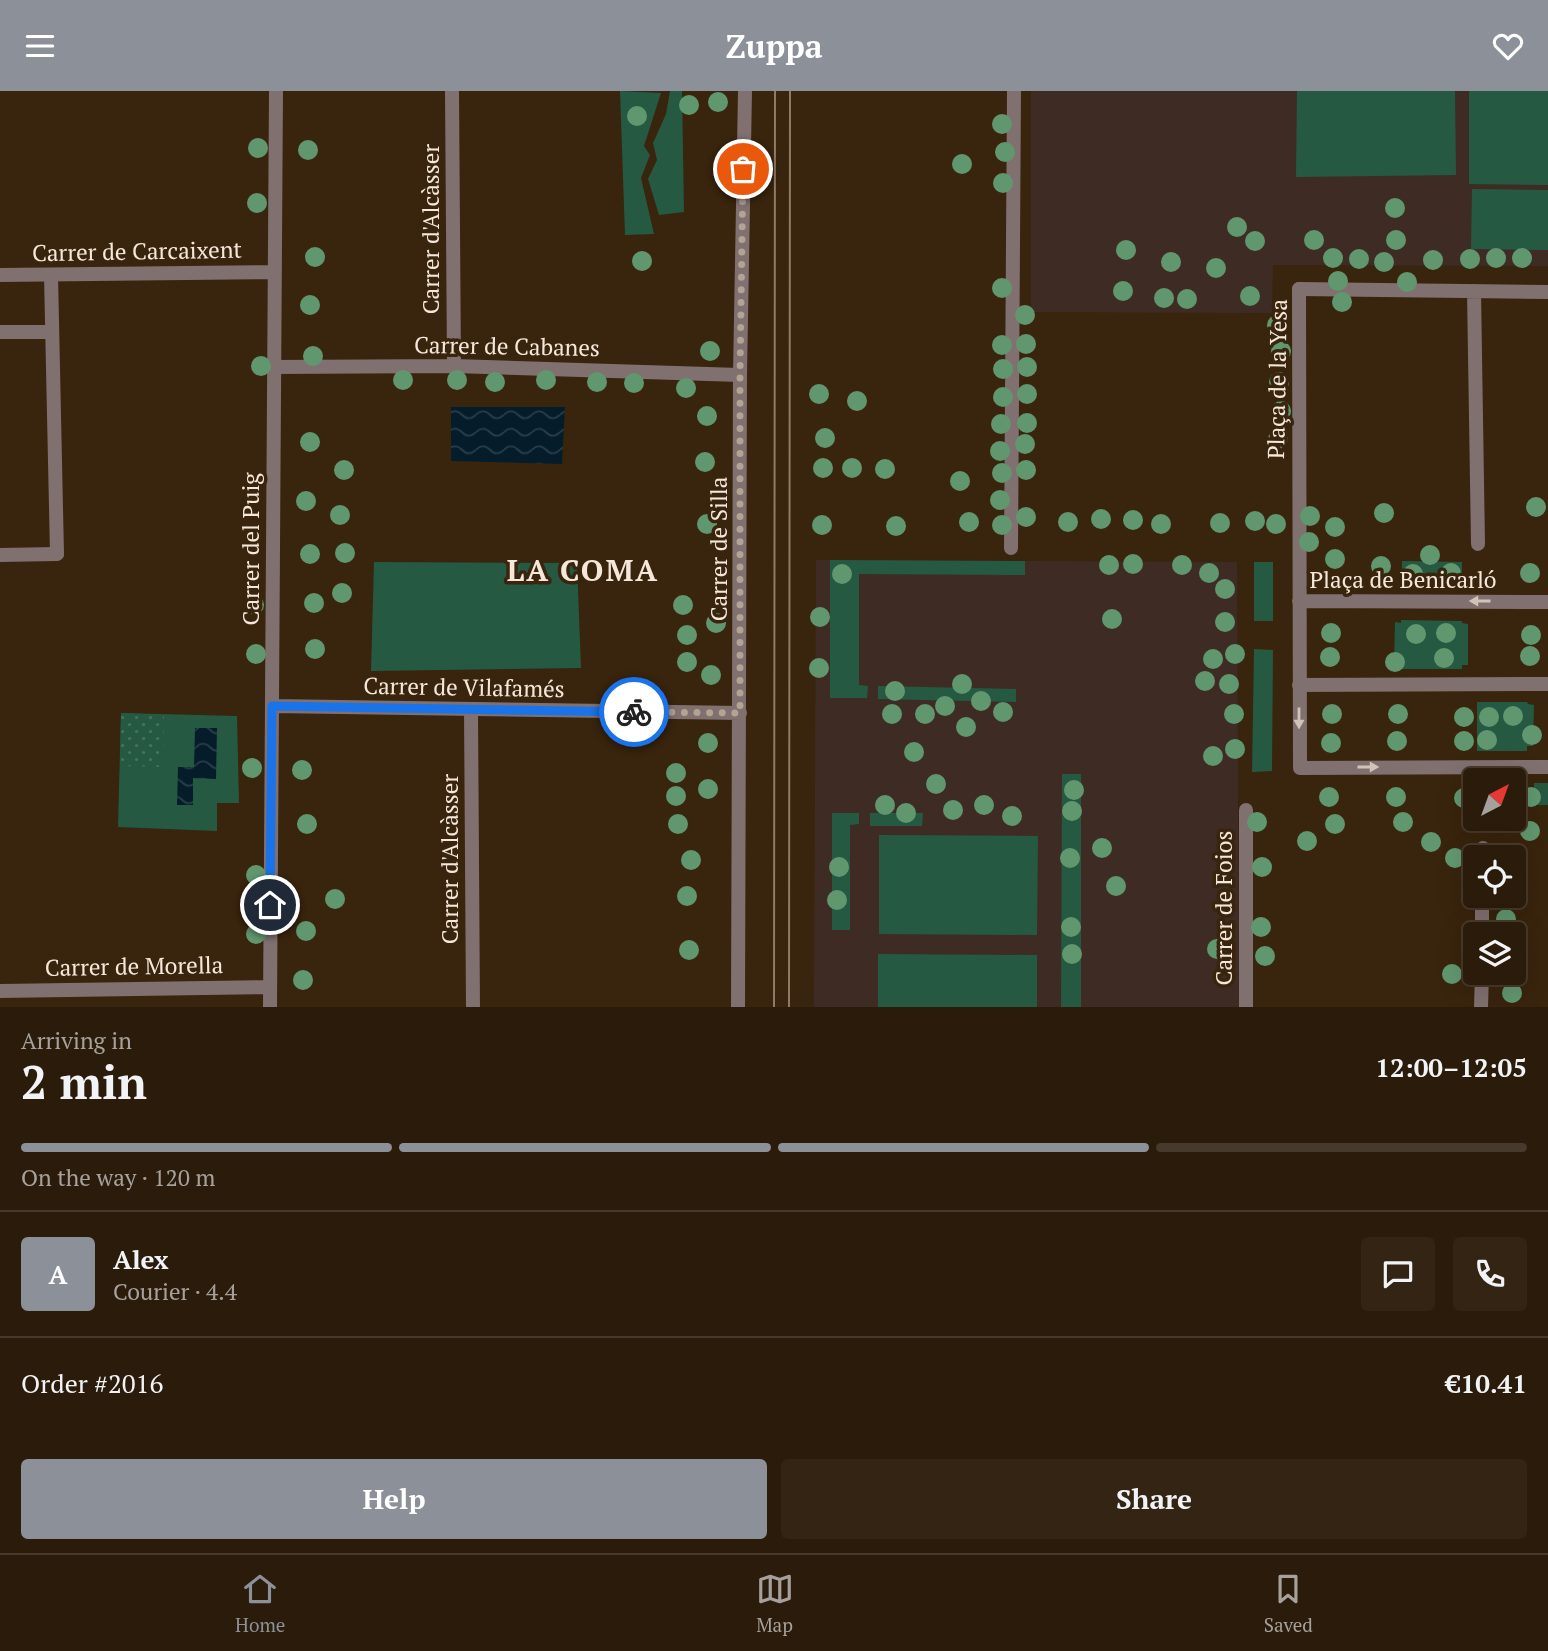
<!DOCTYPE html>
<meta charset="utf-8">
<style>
body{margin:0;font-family:"PT Serif",serif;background:#332413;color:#f1f3f6;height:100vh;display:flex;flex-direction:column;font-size:26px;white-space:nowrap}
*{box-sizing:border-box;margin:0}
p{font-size:23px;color:#a6a19c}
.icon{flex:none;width:38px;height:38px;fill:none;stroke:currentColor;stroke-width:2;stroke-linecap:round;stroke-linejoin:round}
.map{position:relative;height:916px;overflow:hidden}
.details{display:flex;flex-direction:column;background:#2b1b0a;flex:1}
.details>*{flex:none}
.needle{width:46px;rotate:41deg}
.buttons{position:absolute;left:1463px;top:677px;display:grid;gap:14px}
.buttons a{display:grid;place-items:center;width:63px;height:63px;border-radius:7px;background:#2b1b0a;box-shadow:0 7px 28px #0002,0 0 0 2px #47392b;font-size:35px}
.pin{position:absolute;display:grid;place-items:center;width:60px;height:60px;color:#fff;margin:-30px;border:4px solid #fff;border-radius:50%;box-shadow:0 2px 7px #0007}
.courier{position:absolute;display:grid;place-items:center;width:70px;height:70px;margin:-35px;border:5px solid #1a73e8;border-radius:50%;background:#fff;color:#222;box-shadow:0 2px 9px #0007}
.summary em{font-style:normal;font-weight:700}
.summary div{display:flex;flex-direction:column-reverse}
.summary{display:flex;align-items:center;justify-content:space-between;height:119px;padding:0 21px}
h1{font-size:46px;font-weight:700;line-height:52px}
.bar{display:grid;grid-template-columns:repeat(4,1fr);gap:10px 7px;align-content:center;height:84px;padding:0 21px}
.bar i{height:9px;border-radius:5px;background:#47392b}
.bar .on{background:#8c9099}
.bar p{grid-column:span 4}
.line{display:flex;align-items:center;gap:18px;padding:0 21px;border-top:2px solid #47392b}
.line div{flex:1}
.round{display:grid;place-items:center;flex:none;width:74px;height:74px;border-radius:7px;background:#332413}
.button{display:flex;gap:14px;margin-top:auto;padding:14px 21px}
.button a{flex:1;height:80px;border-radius:7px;background:#8c9099;color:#fff;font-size:28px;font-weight:700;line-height:80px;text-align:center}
.button a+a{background:#332413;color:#f1f3f6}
header{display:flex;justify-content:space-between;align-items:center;height:91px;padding:0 21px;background:#8c9099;color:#fff;font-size:32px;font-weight:700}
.tabs{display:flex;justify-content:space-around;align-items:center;height:98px;border-top:2px solid #47392b;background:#2b1b0a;font-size:19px;color:#a6a19c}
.tabs a{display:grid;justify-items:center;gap:4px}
.tabs .on{color:#8c9099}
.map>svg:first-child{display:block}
.education{fill:#3e2c24}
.green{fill:#265942}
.park{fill:url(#park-dots)}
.water{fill:url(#water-waves)}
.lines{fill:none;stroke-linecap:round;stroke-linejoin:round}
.service{stroke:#80706f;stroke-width:14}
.pedestrian{stroke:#80706f;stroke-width:14}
.minor{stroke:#80706f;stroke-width:14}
.tram{stroke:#8e7c69;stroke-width:2}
.tree{fill:#61976f}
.oneway{fill:#d2c3b9}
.done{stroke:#b3a392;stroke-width:7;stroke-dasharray:0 12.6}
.route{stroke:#1a73e8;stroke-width:9}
.labels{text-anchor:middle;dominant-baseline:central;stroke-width:7;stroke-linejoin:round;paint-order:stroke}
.street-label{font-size:23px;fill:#f5e7d9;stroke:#39240d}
.district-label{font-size:30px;font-weight:bold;letter-spacing:2px;fill:#f5e7d9;stroke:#39240d}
</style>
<header><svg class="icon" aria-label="menu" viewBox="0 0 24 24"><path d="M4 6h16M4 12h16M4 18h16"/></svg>Zuppa<svg class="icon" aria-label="heart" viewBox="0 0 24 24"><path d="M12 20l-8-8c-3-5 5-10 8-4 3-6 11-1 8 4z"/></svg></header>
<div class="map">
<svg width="1548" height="916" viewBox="0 0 1548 916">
<defs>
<pattern id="park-dots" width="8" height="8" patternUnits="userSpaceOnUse" patternTransform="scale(1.75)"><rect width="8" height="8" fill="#265942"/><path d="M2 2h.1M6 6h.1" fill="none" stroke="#46715d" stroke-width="1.8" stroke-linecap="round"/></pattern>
<pattern id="water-waves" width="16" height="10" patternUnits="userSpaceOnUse" patternTransform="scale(1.75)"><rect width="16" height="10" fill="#051c2b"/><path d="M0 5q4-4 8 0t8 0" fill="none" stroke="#2a3d49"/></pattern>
</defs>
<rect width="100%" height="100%" fill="#39240d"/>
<path class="education" d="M1031 0H1548V175L1273 174 1272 222 1031 221Z
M816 469 1237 471 1239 916H814Z"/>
<path class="green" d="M620 0 661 2 644 55 650 64 641 87 654 143 625 144Z
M670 0H682L684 121 659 124 648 88 657 69 653 52 666 23Z
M1297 0H1455L1456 84 1296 86Z
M1469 0H1548V94L1469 93Z
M1472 98 1548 99V159L1471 158Z
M830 469 1025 470V484L859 483V594L868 595 867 607H830Z
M1402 470 1462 471V494L1402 493Z
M374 471 577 472 581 577 371 580Z
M1254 471H1273V530H1254Z
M1401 529 1462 530V532L1468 533V574H1462V578H1401V573H1394L1395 531 1401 532Z
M1254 558 1273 559 1272 680 1252 681Z
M878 595 1016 598V611L878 608Z
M1477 611H1527L1528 613 1534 614 1533 655H1527V660H1477Z
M121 622 237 625 239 712H217V740L118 736Z
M1062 683H1081V916H1061Z
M1534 692H1548V714H1534Z
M832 722H859V733L850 734V839H832Z
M870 722H923L922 735H870Z
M879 744 1038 745 1037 844 879 843Z
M878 863 1037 864V916H878Z"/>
<path class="park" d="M121 622 164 624 163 676 120 675Z"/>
<path class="water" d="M451 316H565L562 373 451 370Z
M195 637H217L216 688 193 687V714H177L178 676H194Z"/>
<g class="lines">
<path class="service" d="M51 184 57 463
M0 241H52"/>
<path class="pedestrian" d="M452 0 454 275
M1299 198 1548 201
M1474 200 1478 453
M274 276 454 275 740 284
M1011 457 1014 0
M0 464 57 463
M471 619 473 916
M1246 719V916"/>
<path class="minor" d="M0 184 274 181
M1299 198 1300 677 1548 676
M1299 510 1548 511
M1299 594 1548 593
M272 615 740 622
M1483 766V757
M1482 844V805
M0 900 270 896
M270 916 276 0
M738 916 740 284 745 0
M1481 916 1482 882"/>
<path class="tram" d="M774 916 775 0
M789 916 790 0"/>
</g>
<g class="tree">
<circle cx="718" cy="11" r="10"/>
<circle cx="689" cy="14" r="10"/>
<circle cx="637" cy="25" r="10"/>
<circle cx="1002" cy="33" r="10"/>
<circle cx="258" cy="57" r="10"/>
<circle cx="308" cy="59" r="10"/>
<circle cx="1005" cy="61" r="10"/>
<circle cx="962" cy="73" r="10"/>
<circle cx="1003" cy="92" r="10"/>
<circle cx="257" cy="112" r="10"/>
<circle cx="1395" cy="117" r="10"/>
<circle cx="1237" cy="136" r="10"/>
<circle cx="1314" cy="149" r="10"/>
<circle cx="1396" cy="149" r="10"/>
<circle cx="1255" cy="150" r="10"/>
<circle cx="1126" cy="159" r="10"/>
<circle cx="315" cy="166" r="10"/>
<circle cx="1333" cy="167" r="10"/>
<circle cx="1496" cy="167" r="10"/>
<circle cx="1522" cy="167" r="10"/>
<circle cx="1359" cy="168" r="10"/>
<circle cx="1470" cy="168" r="10"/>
<circle cx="1433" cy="169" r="10"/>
<circle cx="642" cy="170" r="10"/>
<circle cx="1171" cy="171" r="10"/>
<circle cx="1384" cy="171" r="10"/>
<circle cx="1216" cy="177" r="10"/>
<circle cx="1338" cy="190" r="10"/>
<circle cx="1407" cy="191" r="10"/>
<circle cx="1002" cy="197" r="10"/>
<circle cx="1123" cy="200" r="10"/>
<circle cx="1250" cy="205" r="10"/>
<circle cx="1164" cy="207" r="10"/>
<circle cx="1187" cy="208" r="10"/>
<circle cx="1342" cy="211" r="10"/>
<circle cx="310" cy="214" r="10"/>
<circle cx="1025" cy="224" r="10"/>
<circle cx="1277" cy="234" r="10"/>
<circle cx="1026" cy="253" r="10"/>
<circle cx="1002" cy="254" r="10"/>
<circle cx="710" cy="260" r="10"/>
<circle cx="1281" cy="260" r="10"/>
<circle cx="313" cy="265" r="10"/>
<circle cx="261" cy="275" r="10"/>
<circle cx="1027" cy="276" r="10"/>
<circle cx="1003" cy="278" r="10"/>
<circle cx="403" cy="289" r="10"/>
<circle cx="457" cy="289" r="10"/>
<circle cx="546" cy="289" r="10"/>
<circle cx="495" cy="291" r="10"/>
<circle cx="597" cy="291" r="10"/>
<circle cx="1279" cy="291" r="10"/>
<circle cx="634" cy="292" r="10"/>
<circle cx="686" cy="297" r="10"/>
<circle cx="819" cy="303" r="10"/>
<circle cx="1027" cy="303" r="10"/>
<circle cx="1003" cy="306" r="10"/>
<circle cx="857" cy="310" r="10"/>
<circle cx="1281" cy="320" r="10"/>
<circle cx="707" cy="325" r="10"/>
<circle cx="1027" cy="332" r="10"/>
<circle cx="1001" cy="333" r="10"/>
<circle cx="825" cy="347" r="10"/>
<circle cx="1278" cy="348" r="10"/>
<circle cx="310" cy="351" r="10"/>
<circle cx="1025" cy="353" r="10"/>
<circle cx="1000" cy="360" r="10"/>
<circle cx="705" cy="371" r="10"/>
<circle cx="823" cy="377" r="10"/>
<circle cx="852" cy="377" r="10"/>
<circle cx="885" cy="378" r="10"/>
<circle cx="344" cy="379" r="10"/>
<circle cx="1026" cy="379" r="10"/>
<circle cx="1002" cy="382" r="10"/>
<circle cx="960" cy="390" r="10"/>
<circle cx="1000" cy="409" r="10"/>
<circle cx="306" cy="410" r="10"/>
<circle cx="1536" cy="416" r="10"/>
<circle cx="1384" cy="422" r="10"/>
<circle cx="340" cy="424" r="10"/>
<circle cx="1310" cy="425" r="10"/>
<circle cx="1026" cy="426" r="10"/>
<circle cx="1101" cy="428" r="10"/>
<circle cx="1133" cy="429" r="10"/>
<circle cx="1255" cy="430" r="10"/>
<circle cx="969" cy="431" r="10"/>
<circle cx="1068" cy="431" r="10"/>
<circle cx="1220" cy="432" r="10"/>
<circle cx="707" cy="433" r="10"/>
<circle cx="1161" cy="433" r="10"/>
<circle cx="1276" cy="433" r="10"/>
<circle cx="822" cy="434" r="10"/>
<circle cx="1002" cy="434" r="10"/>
<circle cx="896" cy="435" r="10"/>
<circle cx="1335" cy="436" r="10"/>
<circle cx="1309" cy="451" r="10"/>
<circle cx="345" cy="462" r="10"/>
<circle cx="310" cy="463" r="10"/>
<circle cx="1430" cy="464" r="10"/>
<circle cx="1335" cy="468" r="10"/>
<circle cx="1133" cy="473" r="10"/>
<circle cx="1109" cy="474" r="10"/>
<circle cx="1182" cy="474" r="10"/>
<circle cx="1381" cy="475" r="10"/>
<circle cx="1209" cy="482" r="10"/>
<circle cx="1451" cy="482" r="10"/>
<circle cx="1530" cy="482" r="10"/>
<circle cx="842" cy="483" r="10"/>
<circle cx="1413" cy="483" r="10"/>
<circle cx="1225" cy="498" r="10"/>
<circle cx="342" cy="502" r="10"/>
<circle cx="314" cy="512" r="10"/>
<circle cx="254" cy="514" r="10"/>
<circle cx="683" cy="514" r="10"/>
<circle cx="820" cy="526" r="10"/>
<circle cx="1112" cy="528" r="10"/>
<circle cx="1225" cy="531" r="10"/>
<circle cx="716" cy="532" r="10"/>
<circle cx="1331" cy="542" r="10"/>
<circle cx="1446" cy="542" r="10"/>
<circle cx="1416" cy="543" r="10"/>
<circle cx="687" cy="544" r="10"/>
<circle cx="1531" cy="544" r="10"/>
<circle cx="315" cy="558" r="10"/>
<circle cx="256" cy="563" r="10"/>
<circle cx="1235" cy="563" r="10"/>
<circle cx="1530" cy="565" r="10"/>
<circle cx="1330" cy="566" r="10"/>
<circle cx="1444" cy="567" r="10"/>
<circle cx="1213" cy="568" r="10"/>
<circle cx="687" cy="571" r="10"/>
<circle cx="1395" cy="571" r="10"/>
<circle cx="819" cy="577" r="10"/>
<circle cx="711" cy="584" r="10"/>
<circle cx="1205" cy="590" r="10"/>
<circle cx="962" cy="593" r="10"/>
<circle cx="1229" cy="593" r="10"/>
<circle cx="895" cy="600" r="10"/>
<circle cx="981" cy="610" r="10"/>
<circle cx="945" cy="615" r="10"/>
<circle cx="1003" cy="621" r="10"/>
<circle cx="892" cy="623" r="10"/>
<circle cx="925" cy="623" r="10"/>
<circle cx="1234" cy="623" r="10"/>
<circle cx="1332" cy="623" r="10"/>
<circle cx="1398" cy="623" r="10"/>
<circle cx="1513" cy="625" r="10"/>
<circle cx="1464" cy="626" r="10"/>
<circle cx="1489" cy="626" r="10"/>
<circle cx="966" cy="636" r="10"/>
<circle cx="1532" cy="644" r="10"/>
<circle cx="1487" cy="649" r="10"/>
<circle cx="1397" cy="650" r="10"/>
<circle cx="1464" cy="650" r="10"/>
<circle cx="708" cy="652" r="10"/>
<circle cx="1331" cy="652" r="10"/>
<circle cx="1235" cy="658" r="10"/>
<circle cx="914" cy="661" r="10"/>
<circle cx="1213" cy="665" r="10"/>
<circle cx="252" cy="677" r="10"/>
<circle cx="302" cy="679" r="10"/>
<circle cx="676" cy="682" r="10"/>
<circle cx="936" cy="693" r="10"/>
<circle cx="708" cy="698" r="10"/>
<circle cx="1074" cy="699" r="10"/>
<circle cx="676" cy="705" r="10"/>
<circle cx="1329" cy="706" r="10"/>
<circle cx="1396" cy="706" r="10"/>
<circle cx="1531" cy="706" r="10"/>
<circle cx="1464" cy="707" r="10"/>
<circle cx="885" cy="714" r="10"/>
<circle cx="984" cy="714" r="10"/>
<circle cx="953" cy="719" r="10"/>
<circle cx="1072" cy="720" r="10"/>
<circle cx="906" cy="722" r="10"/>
<circle cx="1012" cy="725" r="10"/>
<circle cx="1257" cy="731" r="10"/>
<circle cx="1403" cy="731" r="10"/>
<circle cx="307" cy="733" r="10"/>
<circle cx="678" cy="733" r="10"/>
<circle cx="1335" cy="733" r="10"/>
<circle cx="1530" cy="740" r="10"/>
<circle cx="1307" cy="750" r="10"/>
<circle cx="1431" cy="751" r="10"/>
<circle cx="1102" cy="757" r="10"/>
<circle cx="1070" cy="767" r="10"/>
<circle cx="1455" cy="767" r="10"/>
<circle cx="691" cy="769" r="10"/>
<circle cx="839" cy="776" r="10"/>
<circle cx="1262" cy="776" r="10"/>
<circle cx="256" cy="784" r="10"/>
<circle cx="1116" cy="795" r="10"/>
<circle cx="687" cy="805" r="10"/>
<circle cx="335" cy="808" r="10"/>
<circle cx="837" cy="809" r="10"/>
<circle cx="1506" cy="828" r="10"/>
<circle cx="1071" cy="836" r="10"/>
<circle cx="1261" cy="836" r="10"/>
<circle cx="306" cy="840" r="10"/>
<circle cx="256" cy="843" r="10"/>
<circle cx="1217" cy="858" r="10"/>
<circle cx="689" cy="859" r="10"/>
<circle cx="1072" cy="863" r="10"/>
<circle cx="1265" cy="865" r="10"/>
<circle cx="1452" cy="883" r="10"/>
<circle cx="303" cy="889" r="10"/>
<circle cx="1512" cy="902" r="10"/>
</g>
<defs><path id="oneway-solid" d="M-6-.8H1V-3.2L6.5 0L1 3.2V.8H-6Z" transform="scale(1.75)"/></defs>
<g class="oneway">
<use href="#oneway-solid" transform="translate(1480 510) rotate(-180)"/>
<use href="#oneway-solid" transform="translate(1299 627) rotate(90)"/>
<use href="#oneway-solid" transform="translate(1368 676)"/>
</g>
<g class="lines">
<path class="done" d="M634 621 740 622V284L743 78"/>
<path class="route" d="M270 814 272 615 634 621"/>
</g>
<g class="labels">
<g class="street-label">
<text transform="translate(430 138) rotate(-90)">Carrer d'Alcàsser</text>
<text transform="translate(137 160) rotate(-1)">Carrer de Carcaixent</text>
<text transform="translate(507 255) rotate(1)">Carrer de Cabanes</text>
<text transform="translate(1277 288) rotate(-89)">Plaça de la Yesa</text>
<text transform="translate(250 458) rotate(-90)">Carrer del Puig</text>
<text transform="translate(718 458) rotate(-90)">Carrer de Silla</text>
<text x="1403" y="488">Plaça de Benicarló</text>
<text transform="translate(464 596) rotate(1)">Carrer de Vilafamés</text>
<text transform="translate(449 768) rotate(-90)">Carrer d'Alcàsser</text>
<text transform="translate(1223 817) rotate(-90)">Carrer de Foios</text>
<text transform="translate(134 875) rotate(-1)">Carrer de Morella</text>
</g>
<g class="district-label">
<text x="583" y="479">LA COMA</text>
</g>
</g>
</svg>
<div class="buttons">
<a><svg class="needle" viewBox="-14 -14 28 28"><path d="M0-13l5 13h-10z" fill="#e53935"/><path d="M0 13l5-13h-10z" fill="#a6a19c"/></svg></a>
<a><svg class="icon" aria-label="locate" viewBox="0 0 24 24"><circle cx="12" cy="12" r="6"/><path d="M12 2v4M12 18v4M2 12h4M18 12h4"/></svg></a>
<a><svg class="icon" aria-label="layers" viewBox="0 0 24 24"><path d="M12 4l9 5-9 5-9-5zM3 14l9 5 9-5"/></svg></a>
</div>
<div class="pin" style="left:743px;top:78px;background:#ea580c"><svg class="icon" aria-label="bag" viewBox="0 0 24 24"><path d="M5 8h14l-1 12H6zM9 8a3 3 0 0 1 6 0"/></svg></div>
<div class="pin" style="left:270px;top:814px;background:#1f2937"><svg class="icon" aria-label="home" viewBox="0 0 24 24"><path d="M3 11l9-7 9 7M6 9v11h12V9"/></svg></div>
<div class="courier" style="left:634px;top:621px"><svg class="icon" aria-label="bike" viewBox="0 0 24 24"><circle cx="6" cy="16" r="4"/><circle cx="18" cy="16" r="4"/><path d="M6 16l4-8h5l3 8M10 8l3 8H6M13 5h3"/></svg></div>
</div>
<section class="details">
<div class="summary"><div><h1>2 min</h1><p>Arriving in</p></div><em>12:00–12:05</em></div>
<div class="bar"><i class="on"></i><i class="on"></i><i class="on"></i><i></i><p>On the way · 120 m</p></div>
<div class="line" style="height:126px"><b class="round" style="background:#8c9099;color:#fff">A</b><div><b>Alex</b><p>Courier · 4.4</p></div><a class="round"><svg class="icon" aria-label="chat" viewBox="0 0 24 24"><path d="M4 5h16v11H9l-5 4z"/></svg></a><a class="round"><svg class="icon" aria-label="phone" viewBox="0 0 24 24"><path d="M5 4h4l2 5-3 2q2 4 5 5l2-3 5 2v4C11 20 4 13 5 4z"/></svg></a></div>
<div class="line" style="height:91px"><div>Order #2016</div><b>€10.41</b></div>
<div class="button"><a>Help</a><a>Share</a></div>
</section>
<nav class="tabs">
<a class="on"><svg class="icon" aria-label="home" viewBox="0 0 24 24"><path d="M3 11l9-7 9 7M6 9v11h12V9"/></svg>Home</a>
<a><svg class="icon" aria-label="map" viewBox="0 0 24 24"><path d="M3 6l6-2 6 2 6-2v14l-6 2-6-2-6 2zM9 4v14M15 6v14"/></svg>Map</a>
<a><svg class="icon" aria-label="saved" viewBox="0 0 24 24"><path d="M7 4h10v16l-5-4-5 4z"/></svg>Saved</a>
</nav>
